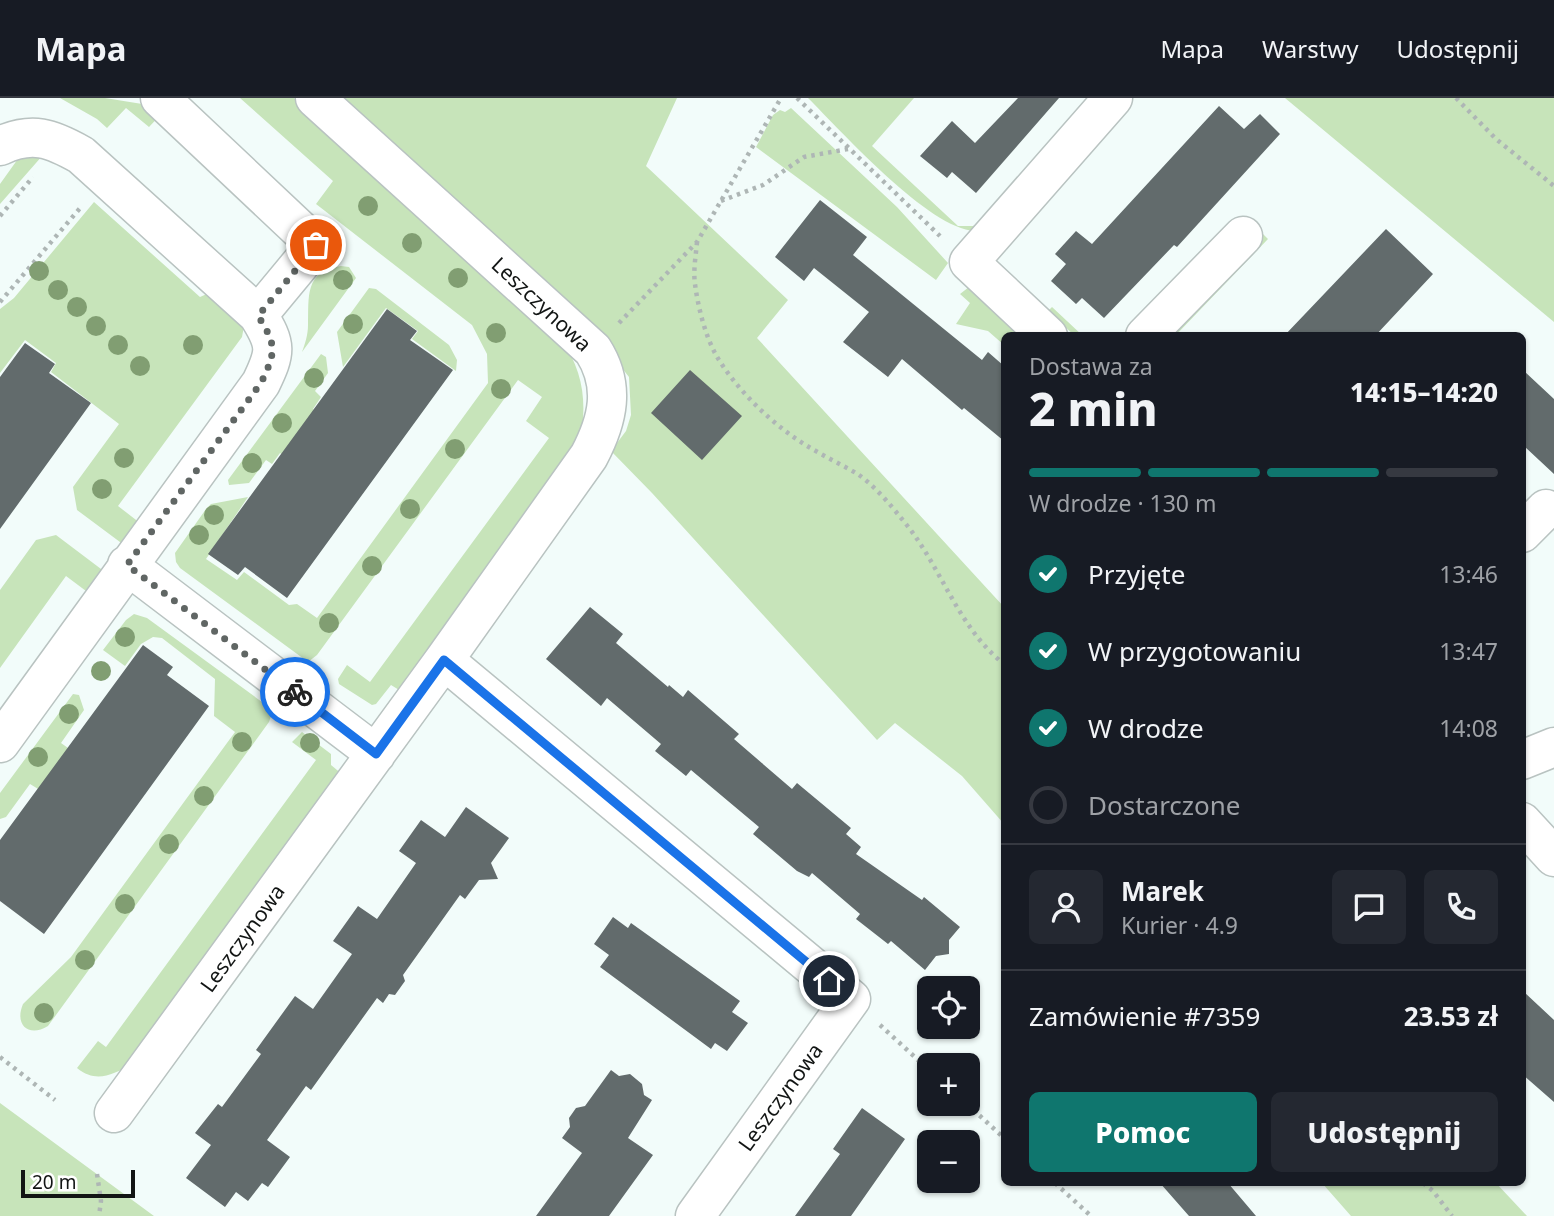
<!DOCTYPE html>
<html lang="pl">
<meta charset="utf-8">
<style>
body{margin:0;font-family:"Noto Sans",sans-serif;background:#242831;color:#f1f3f6;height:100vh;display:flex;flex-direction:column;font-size:26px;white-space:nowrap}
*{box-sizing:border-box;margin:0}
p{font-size:23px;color:#9ea1a6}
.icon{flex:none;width:38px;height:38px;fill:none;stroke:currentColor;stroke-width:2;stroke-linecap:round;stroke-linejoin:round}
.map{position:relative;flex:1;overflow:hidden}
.sheet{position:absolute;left:1001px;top:234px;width:525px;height:854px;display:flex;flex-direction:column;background:#171b24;border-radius:10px;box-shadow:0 2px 5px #0004}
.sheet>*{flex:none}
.tools{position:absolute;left:917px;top:878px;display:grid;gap:14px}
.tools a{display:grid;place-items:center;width:63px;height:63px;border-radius:10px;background:#171b24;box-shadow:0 2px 5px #0004;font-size:35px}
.scale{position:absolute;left:21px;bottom:18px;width:114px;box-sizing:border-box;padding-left:7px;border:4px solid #121514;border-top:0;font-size:19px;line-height:24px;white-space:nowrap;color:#121514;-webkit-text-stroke:5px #fff;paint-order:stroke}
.pin{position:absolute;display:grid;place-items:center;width:60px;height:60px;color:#fff;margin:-30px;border:4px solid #fff;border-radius:50%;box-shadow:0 2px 7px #0007}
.courier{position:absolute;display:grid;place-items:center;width:70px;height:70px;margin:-35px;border:5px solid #1a73e8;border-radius:50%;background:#fff;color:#222;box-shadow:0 2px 9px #0007}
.head em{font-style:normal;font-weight:800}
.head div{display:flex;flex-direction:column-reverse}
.head{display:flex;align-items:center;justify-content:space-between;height:119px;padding:0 28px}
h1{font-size:46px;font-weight:800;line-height:52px}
.bar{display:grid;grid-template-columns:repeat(4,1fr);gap:10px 7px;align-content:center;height:84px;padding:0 28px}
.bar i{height:9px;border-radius:5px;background:#363941}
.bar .active{background:#0f766e}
.bar p{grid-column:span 4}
.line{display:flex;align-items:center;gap:18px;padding:0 28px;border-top:2px solid #363941}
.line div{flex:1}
.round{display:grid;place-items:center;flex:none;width:74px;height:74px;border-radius:10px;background:#242831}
ol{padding:0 28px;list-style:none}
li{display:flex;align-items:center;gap:21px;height:77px}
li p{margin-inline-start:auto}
li .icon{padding:7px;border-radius:50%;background:#0f766e;color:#fff;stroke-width:4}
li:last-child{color:#9ea1a6}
li i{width:38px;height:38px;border:4px solid #363941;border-radius:50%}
.primary-button{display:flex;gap:14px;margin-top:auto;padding:14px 28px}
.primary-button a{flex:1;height:80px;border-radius:10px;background:#0f766e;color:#fff;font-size:28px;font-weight:800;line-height:80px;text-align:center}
.primary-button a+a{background:#242831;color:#f1f3f6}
header{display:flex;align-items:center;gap:42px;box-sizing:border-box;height:98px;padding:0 35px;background:#171b24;border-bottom:2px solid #363941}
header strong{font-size:33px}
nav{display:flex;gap:38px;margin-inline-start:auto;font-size:24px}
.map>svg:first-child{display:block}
.green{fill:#c7e4ba}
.building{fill:#626b6c}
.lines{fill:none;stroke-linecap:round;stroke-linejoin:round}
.minor-casing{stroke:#b9c3c1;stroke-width:41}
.path{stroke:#aeb6b5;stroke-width:4.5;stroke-dasharray:3.5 5;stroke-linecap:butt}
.minor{stroke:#fff;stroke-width:38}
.tree{fill:#819e72}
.done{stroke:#606664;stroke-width:7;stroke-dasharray:0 12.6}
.route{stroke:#1a73e8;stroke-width:9}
.labels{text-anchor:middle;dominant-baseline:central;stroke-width:5;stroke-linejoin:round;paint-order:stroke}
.street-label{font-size:21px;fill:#121514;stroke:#fff}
</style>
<header>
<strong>Mapa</strong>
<nav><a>Mapa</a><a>Warstwy</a><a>Udostępnij</a></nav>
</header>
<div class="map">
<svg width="1554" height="1118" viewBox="0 0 1554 1118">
<rect width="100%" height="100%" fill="#f2fcfa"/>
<path class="green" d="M60 0H105L167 10 149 29 126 10 107 30 97 21Z
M240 0H294L560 239C586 277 587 308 579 352L404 595 391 587 376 606 372 607 339 586 338 581 347 567 370 584 549 340 526 323 542 299 518 282 317 557 308 564 180 470 176 464 175 455 206 411 211 406 248 399 206 461 237 482 244 474 289 507 297 506 317 520 488 285 487 256 472 227 316 106 333 83Z
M338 0H677L646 68 788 202 757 240 1004 509V726L962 678 895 625 877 642 652 395 611 353 626 333 631 317 629 279 592 232Z
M808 0H914L872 48 958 128H973L981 124 975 133C929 131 842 34 808 0Z
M1285 0H1554V224Z
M791 10 897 109 948 165 936 182 756 49 773 17 780 12 785 14Z
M25 51 43 57 0 106V86Z
M94 104 200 199 209 195 244 228 242 239 118 408 140 425 124 447 77 412 73 389 119 326 51 274 56 265 25 242 0 275V211L14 200Z
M1262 135 1268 141 1175 238H1162Z
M341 168 349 169 356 180 302 254C305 246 308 237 308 227 309 199 304 173 341 168Z
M969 189 1024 238H1004V247L988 233 956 226 970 205 960 196Z
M369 190 376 191 449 247 457 262 456 273 412 241 418 233 386 210 343 269 337 234Z
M1052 209 1083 238H1075L1048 213Z
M321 256 326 259 328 275 315 293 321 299 313 311 319 316 287 360 280 355 272 366 266 362 249 385 229 387 228 382Z
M56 437 105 474 90 496 66 478 0 570V492L36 442Z
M134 516 147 520 273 612 269 624 48 928C29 940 14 927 23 906L71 859 235 634 214 618 215 581 162 540 153 539 141 546 125 568 103 552 126 522Z
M73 596 79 597 84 612 61 645 68 650 43 694 30 686 6 719 0 721V695Z
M302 634 331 656V667L343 677 132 967C112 976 97 986 77 970L98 943 106 949 316 662 292 644Z
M0 1005 154 1118H0Z
M1322 1085H1496L1527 1118H1351Z"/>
<path class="building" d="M1018 0H1059L976 95 952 74 947 80 920 58 952 23 975 45Z
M1219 8 1244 31 1260 16 1280 36 1177 149 1174 147 1104 220 1082 200 1076 206 1051 183 1066 166 1055 156 1076 133 1092 146Z
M820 102 867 139 853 157 982 262 988 254 1004 268V343L964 310 962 312 902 261 888 279 843 244 869 214 814 170 804 183 775 159Z
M1386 131 1433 176 1375 238H1284Z
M387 211 417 233 410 242 453 272 287 500 245 469 238 477 208 456Z
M25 245 55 266 49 275 91 305 0 431V279Z
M1522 271 1554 301V376L1522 346Z
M690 272 742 318 702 362 651 315Z
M590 509 623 536 616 545 668 589 669 587 683 599 688 592 739 636 734 641 792 691 797 685 851 730 846 736 861 749 856 756 922 802 924 799 960 829 949 842V856L936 858 925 872 891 843 888 846 856 821 860 816 812 775 809 779 797 773 753 736 759 729 691 672 686 678 655 653 661 646 607 600 601 608 546 561Z
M143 547 173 569 167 577 209 608 44 836 0 803V742Z
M466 709 509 740 491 765 498 781 479 782 465 801 460 797 403 877 405 883 395 897 389 896 383 905 377 900 311 992 306 988 267 1042 290 1059 268 1089 262 1085 248 1103 236 1094 225 1109 186 1080 211 1047 195 1035 218 1006 222 1009 261 956 256 952 295 898 313 911 352 856 333 843 358 808 377 821 416 765 399 753 421 722 445 739Z
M613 819 628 830 631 825 740 903 732 914 748 925 727 953 715 945 711 951 600 869 609 857 594 846Z
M1522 892 1554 922V1004L1522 976Z
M611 972 619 978 630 976 642 986 644 997 652 1002 628 1040 653 1057 609 1118H536L582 1055 562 1040 570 1029 569 1020 576 1010 585 1008Z
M862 1010 905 1041 851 1118H795L840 1056 833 1051Z
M1160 1085H1228L1256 1118H1189Z"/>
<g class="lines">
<g class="minor-casing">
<path id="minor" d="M160 0 316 147 258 217
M315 0 593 252C616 288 608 322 589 358L444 562 851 901 695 1118
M0 48C32 33 51 40 81 57L258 217C277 247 276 254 261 285L0 645
M1048 238 969 164 1113 0
M1145 238 1243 138
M1522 435 1546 411
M127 467 376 656
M1522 662 1554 649
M1522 724 1554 759
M114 1015 444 562"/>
</g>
<path class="path" d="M797 0 940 138
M1456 0 1496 41 1554 88
M721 103 763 87 804 59 848 51
M0 118 33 79
M697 144C696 157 693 172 695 186 698 209 705 237 716 257 733 286 761 315 788 335 809 351 833 362 856 375 873 386 889 405 901 420 941 466 956 528 1004 566
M0 204 81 109
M619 225 697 144 781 0
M880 927 929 972
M0 959 55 1002
M967 1006 1004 1040
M97 1076 101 1103 99 1118
M1055 1085 1091 1118
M1423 1085 1433 1093 1452 1118"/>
<use href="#minor" class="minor"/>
</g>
<g class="tree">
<circle cx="368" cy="108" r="10"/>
<circle cx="412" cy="145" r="10"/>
<circle cx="39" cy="173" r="10"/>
<circle cx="458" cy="180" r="10"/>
<circle cx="343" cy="182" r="10"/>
<circle cx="58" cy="192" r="10"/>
<circle cx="77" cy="209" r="10"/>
<circle cx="353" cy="226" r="10"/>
<circle cx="96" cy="228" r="10"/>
<circle cx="496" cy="235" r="10"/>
<circle cx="118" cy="247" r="10"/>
<circle cx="193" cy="247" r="10"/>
<circle cx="140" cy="268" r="10"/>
<circle cx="314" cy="280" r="10"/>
<circle cx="501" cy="291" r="10"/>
<circle cx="282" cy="325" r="10"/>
<circle cx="455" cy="351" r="10"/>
<circle cx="124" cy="360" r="10"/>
<circle cx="252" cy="365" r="10"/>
<circle cx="102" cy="391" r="10"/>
<circle cx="410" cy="411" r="10"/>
<circle cx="214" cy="417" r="10"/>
<circle cx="199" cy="437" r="10"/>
<circle cx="372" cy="468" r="10"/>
<circle cx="329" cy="525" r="10"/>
<circle cx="125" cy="539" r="10"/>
<circle cx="101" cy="573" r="10"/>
<circle cx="69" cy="616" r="10"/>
<circle cx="242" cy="644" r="10"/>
<circle cx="310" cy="645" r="10"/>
<circle cx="38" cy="659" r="10"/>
<circle cx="204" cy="698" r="10"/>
<circle cx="169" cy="746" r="10"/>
<circle cx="125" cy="806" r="10"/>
<circle cx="85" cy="862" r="10"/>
<circle cx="44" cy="915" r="10"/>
</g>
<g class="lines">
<path class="done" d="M295 594 127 467 261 285C276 254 277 247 258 218L316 147"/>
<path class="route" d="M295 594 376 656 444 562 829 883"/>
</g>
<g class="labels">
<g class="street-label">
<text transform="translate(542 206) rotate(43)">Leszczynowa</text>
<text transform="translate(242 840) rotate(-54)">Leszczynowa</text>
<text transform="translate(780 999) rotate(-54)">Leszczynowa</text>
</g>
</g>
</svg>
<div class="tools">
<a><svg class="icon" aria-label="locate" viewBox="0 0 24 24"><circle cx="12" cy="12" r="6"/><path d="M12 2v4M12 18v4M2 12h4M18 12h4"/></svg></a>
<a>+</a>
<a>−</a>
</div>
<div class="scale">20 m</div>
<div class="pin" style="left:316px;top:147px;background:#ea580c"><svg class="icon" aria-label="bag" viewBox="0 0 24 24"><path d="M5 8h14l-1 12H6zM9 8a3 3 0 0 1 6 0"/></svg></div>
<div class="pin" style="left:829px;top:883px;background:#1f2937"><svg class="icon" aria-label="home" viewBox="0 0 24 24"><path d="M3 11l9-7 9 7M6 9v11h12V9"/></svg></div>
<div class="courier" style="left:295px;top:594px"><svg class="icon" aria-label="bike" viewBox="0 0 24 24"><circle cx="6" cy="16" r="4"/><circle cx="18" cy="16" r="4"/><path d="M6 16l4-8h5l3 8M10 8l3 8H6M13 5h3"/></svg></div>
<section class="sheet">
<div class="head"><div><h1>2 min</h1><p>Dostawa za</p></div><em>14:15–14:20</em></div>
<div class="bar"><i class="active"></i><i class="active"></i><i class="active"></i><i></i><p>W drodze · 130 m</p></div>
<ol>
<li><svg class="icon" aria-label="check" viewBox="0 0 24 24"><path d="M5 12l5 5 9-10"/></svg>Przyjęte<p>13:46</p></li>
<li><svg class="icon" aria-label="check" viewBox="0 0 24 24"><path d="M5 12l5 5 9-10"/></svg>W przygotowaniu<p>13:47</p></li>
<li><svg class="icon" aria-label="check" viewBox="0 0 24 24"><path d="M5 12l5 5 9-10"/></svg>W drodze<p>14:08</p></li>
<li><i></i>Dostarczone</li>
</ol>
<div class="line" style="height:126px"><a class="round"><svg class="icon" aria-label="person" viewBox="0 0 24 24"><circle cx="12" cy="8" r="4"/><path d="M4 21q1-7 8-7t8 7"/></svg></a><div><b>Marek</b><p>Kurier · 4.9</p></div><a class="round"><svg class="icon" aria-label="chat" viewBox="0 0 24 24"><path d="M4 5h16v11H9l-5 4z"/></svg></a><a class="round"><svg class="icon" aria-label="phone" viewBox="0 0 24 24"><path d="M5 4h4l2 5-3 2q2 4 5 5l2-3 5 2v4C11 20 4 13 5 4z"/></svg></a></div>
<div class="line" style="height:91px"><div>Zamówienie #7359</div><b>23.53 zł</b></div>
<div class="primary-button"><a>Pomoc</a><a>Udostępnij</a></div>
</section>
</div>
